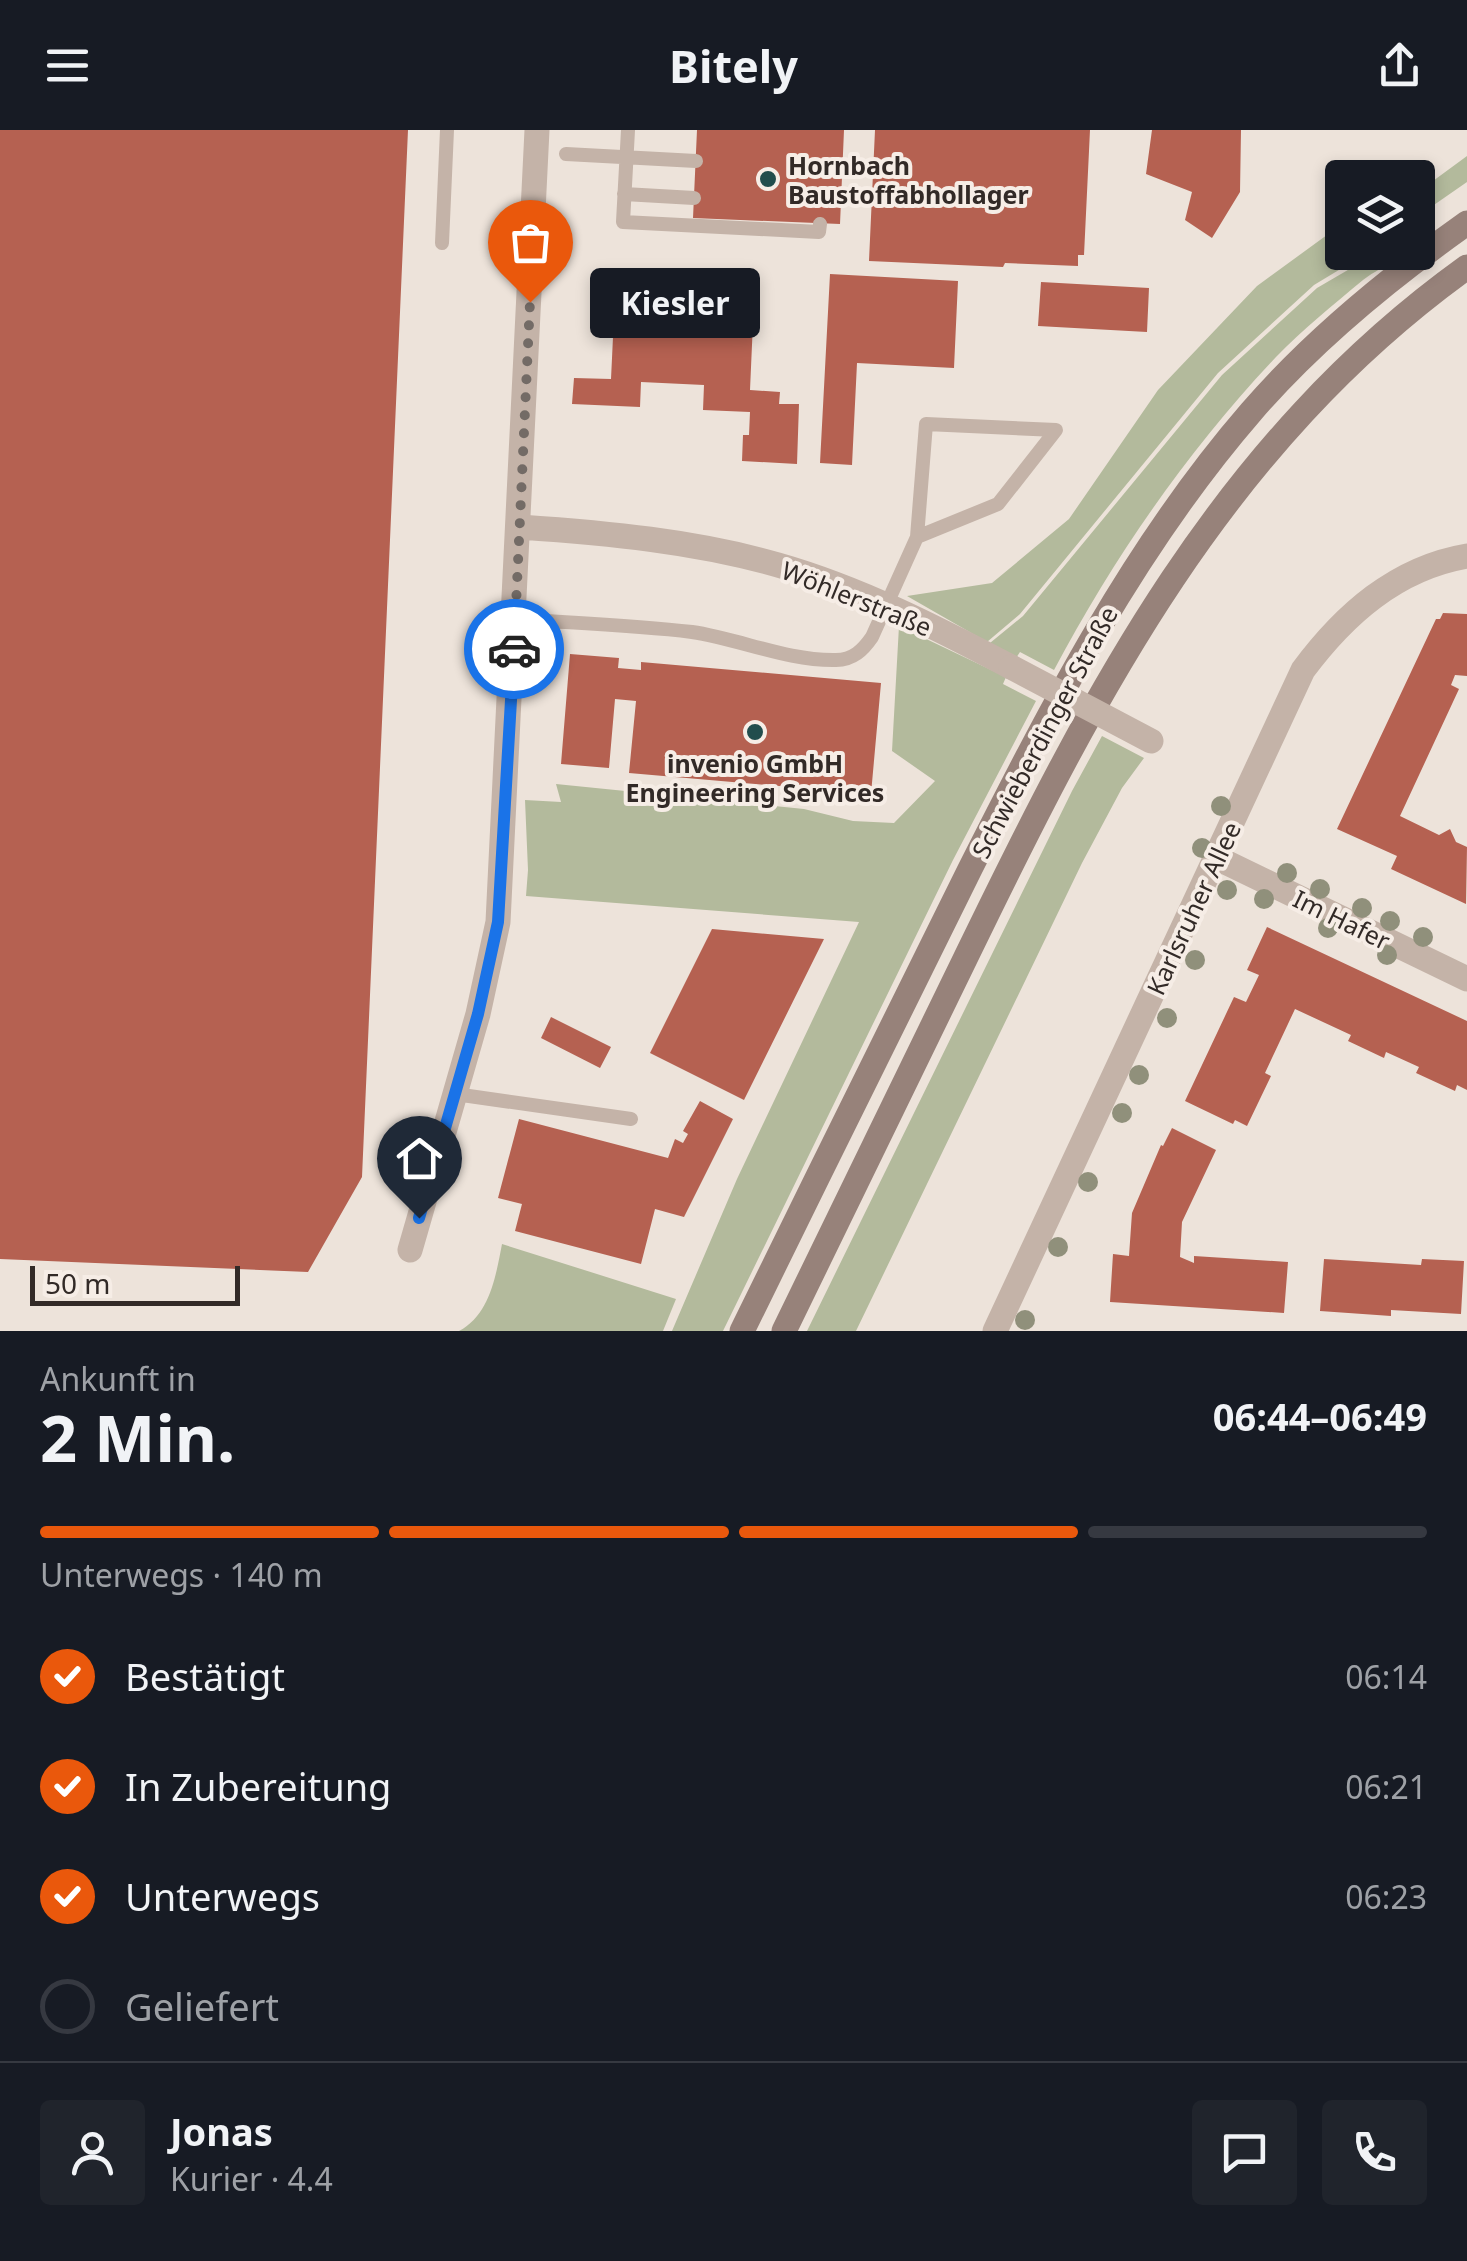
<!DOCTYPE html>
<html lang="de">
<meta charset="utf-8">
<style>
body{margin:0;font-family:"Noto Sans",sans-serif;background:#20242c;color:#f1f3f6;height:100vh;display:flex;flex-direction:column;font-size:38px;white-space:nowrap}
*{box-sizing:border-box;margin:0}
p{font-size:32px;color:#9ea1a6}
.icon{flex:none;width:55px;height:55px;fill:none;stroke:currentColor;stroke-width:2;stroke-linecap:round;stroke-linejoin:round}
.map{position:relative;height:1201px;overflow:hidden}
.details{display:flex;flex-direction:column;background:#171b24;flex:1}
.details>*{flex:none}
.tools{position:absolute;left:1325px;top:30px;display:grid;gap:20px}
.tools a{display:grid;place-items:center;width:110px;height:110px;border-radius:10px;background:#171b24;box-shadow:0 5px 15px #0003;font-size:50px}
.scale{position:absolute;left:30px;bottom:25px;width:210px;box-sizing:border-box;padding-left:10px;border:5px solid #322a27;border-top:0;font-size:28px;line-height:35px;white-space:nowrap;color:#322a27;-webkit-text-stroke:8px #f6ede6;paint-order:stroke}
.pin{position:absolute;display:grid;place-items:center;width:85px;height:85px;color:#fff;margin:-102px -42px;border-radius:50% 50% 50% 0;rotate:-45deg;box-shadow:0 0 10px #0007}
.pin .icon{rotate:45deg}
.courier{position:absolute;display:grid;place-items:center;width:100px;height:100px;margin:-50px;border:8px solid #1a73e8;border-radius:50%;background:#fff;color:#222;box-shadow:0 2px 12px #0007}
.bubble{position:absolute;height:70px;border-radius:10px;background:#171b24;box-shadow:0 5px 15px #0003;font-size:32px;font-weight:700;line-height:70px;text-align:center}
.summary em{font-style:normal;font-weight:700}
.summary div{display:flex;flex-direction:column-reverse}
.summary{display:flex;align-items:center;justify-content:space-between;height:170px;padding:0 40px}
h1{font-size:65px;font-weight:700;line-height:75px}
.bar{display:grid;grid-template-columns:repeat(4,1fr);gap:15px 10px;align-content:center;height:120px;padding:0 40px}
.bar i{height:12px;border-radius:8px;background:#363941}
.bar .selected{background:#ea580c}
.bar p{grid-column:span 4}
.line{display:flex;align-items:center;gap:25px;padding:0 40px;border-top:2px solid #363941}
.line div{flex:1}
.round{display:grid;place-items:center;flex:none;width:105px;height:105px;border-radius:10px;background:#20242c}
ol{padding:0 40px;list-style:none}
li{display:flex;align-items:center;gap:30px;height:110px}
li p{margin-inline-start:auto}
li .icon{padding:10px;border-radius:50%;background:#ea580c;color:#fff;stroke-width:4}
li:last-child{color:#9ea1a6}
li i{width:55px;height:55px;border:5px solid #363941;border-radius:50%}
header{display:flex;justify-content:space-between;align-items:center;height:130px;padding:0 40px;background:#171b24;font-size:45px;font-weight:700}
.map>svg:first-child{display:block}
.green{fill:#b3ba9c}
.building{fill:#b56151}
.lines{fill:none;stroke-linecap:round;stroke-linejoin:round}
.service{stroke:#c4b3a8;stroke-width:14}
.minor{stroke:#c4b3a8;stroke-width:25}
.secondary{stroke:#97827a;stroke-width:25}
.minor-bridge{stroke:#c4b3a8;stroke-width:25}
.tree{fill:#90907b}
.done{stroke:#736b66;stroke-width:10;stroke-dasharray:0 18}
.route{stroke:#1a73e8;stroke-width:12}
.poi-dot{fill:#224d4d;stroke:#f6ede6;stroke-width:4}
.labels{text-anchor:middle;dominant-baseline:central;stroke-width:8;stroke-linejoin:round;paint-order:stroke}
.poi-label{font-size:25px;font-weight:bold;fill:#322a27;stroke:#f6ede6;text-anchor:start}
.street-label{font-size:25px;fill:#322a27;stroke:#f6ede6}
</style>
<header><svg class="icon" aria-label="menu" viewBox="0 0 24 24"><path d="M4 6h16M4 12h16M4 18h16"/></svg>Bitely<svg class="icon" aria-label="share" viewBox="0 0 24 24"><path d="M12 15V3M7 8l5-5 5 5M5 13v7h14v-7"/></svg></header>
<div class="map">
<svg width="1467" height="1201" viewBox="0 0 1467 1201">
<rect width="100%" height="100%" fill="#ede3da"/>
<path class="green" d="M1467 26V52L1418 86V62Z
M1342 94V122L1367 123 1314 155 1218 243 1020 484 987 512 907 466 992 453 1069 389 1158 260 1257 156Z
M1377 123H1396C1388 137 1374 141 1363 150 1333 175 1303 199 1276 227 1188 320 1114 427 1054 540L1020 522 1016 528 990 513 1023 486 1222 245 1317 158Z
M899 496 1006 547 1003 554 1036 571 953 730 723 1201H672L737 1049 859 792 526 766 528 740 525 670 561 672 556 654 804 679 853 691 894 693 935 651 892 621Z
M1102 606 1144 628 1122 658 1082 733 856 1201H807L1072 661Z
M502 1114 676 1169 663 1201H459C490 1185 496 1145 502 1114Z"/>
<path class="building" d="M0 0H408L362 1047 308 1142 0 1129Z
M697 0H844L840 94 693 88Z
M875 0H1090L1084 125H1078V136L1005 133 1003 137 869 131Z
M1152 0H1241L1240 62 1212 108 1185 90 1192 62 1146 44Z
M830 144 958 151 954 238 857 233 852 335 820 333Z
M1041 152 1149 158 1147 202 1038 196Z
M614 186 753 192 750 260 780 262 779 274H799L797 334 742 331 743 305H749L750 282 703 280 704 255 641 252 640 277 572 274 574 248 611 249Z
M1443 483 1467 484V546L1455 545 1451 555 1459 559 1400 686 1439 705 1450 699 1456 712 1467 717 1466 774 1391 739 1397 726 1337 699 1436 489H1440Z
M570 524 619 528 618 538 641 540V532L881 553 871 664 629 643 636 571 615 569 609 638 561 634Z
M1267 797 1467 891V960L1457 955 1455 961 1416 943 1419 937 1386 922 1384 928 1348 911 1351 905 1295 879 1265 943 1271 946 1247 996 1235 990 1233 994 1185 971 1234 867 1246 872 1259 845 1247 840Z
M712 799 824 809 744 970 650 923Z
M551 887 611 917 600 938 541 908Z
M700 971 733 989 684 1087 655 1079 641 1134 515 1101 522 1074 498 1068 519 989 668 1028 675 1009 683 1013 688 1004 683 1001Z
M1172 998 1216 1020 1182 1092 1180 1127 1194 1133V1126L1288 1132 1284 1183 1110 1172 1113 1124 1129 1126 1132 1083 1161 1015 1163 1016Z
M1324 1129 1421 1135 1422 1129 1464 1131 1461 1184 1391 1180V1186L1320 1181Z"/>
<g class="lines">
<path class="service" d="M628 0 623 92 819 102 820 94
M566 24 696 31
M624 64 694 68
M442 113 447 0
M515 489C574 493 634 495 692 502 740 509 787 531 836 530 853 530 863 520 872 507L917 407 926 294 1056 300 998 374 917 407
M455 964 631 989"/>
<path class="minor" d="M520 397C606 403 695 411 778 435 859 458 937 498 1011 537
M1217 728 1467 849
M410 1120 478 884 498 792 537 0
M995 1201 1303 540C1344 485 1396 438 1467 426"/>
<path class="secondary" d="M742 1201C818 1047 893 892 970 739 1051 579 1133 418 1251 282 1314 209 1389 148 1467 93
M784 1201C845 1076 905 952 966 827 1094 563 1222 313 1467 137"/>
<path class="minor-bridge" d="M1011 537 1151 611"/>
</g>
<g class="tree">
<circle cx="1221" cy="676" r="10"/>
<circle cx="1202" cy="718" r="10"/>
<circle cx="1287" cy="743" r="10"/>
<circle cx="1320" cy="759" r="10"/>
<circle cx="1227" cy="760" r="10"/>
<circle cx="1264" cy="769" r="10"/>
<circle cx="1362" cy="778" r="10"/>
<circle cx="1390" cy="791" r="10"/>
<circle cx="1328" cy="798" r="10"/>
<circle cx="1423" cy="807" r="10"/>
<circle cx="1387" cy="825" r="10"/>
<circle cx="1195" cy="830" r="10"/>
<circle cx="1167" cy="888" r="10"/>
<circle cx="1139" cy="945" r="10"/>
<circle cx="1122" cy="983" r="10"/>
<circle cx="1088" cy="1052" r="10"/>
<circle cx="1058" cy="1117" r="10"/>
<circle cx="1025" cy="1190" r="10"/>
</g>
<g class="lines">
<path class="done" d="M514 519 530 172"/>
<path class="route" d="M419 1088 478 884 498 792 514 519"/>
</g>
<g class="poi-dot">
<circle cx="768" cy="49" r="10"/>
<circle cx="755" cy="602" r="10"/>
</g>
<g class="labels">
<g class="poi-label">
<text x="788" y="35">Hornbach<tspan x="788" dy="29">Baustoffabhollager</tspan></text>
<text x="755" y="633" text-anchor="middle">invenio GmbH<tspan x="755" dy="29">Engineering Services</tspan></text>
</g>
<g class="street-label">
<text transform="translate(857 468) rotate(22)">Wöhlerstraße</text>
<text transform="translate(1044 602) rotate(-62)">Schwieberdinger Straße</text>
<text transform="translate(1193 778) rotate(-65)">Karlsruher Allee</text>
<text transform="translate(1342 789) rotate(26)">Im Hafer</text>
</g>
</g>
</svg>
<div class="tools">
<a><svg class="icon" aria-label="layers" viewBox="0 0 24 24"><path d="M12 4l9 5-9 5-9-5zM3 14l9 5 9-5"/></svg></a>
</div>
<div class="scale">50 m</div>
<div class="pin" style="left:530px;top:172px;background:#ea580c"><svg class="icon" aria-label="bag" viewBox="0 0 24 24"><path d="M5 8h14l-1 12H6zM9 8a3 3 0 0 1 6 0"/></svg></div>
<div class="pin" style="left:419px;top:1088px;background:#1f2937"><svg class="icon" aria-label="home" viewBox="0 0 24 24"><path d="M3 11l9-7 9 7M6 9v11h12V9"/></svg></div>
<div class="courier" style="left:514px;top:519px"><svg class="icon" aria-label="car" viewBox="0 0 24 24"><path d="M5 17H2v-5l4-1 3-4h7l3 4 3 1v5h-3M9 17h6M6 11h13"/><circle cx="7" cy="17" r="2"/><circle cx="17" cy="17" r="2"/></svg></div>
<div class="bubble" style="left:590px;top:138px;width:170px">Kiesler</div>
</div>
<section class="details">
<div class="summary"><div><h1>2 Min.</h1><p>Ankunft in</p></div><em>06:44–06:49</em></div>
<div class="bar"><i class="selected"></i><i class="selected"></i><i class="selected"></i><i></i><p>Unterwegs · 140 m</p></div>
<ol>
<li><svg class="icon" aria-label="check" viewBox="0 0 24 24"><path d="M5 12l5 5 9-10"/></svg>Bestätigt<p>06:14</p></li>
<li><svg class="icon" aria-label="check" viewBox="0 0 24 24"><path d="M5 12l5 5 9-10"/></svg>In Zubereitung<p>06:21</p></li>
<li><svg class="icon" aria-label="check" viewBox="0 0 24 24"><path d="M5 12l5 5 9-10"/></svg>Unterwegs<p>06:23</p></li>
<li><i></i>Geliefert</li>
</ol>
<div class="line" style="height:180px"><a class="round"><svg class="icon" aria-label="person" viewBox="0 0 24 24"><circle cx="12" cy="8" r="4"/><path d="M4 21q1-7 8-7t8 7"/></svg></a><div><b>Jonas</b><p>Kurier · 4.4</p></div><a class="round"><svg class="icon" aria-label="chat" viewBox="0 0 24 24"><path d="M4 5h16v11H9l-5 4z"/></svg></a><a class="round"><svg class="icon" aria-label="phone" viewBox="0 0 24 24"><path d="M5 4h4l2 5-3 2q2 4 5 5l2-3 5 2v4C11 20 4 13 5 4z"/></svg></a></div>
</section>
